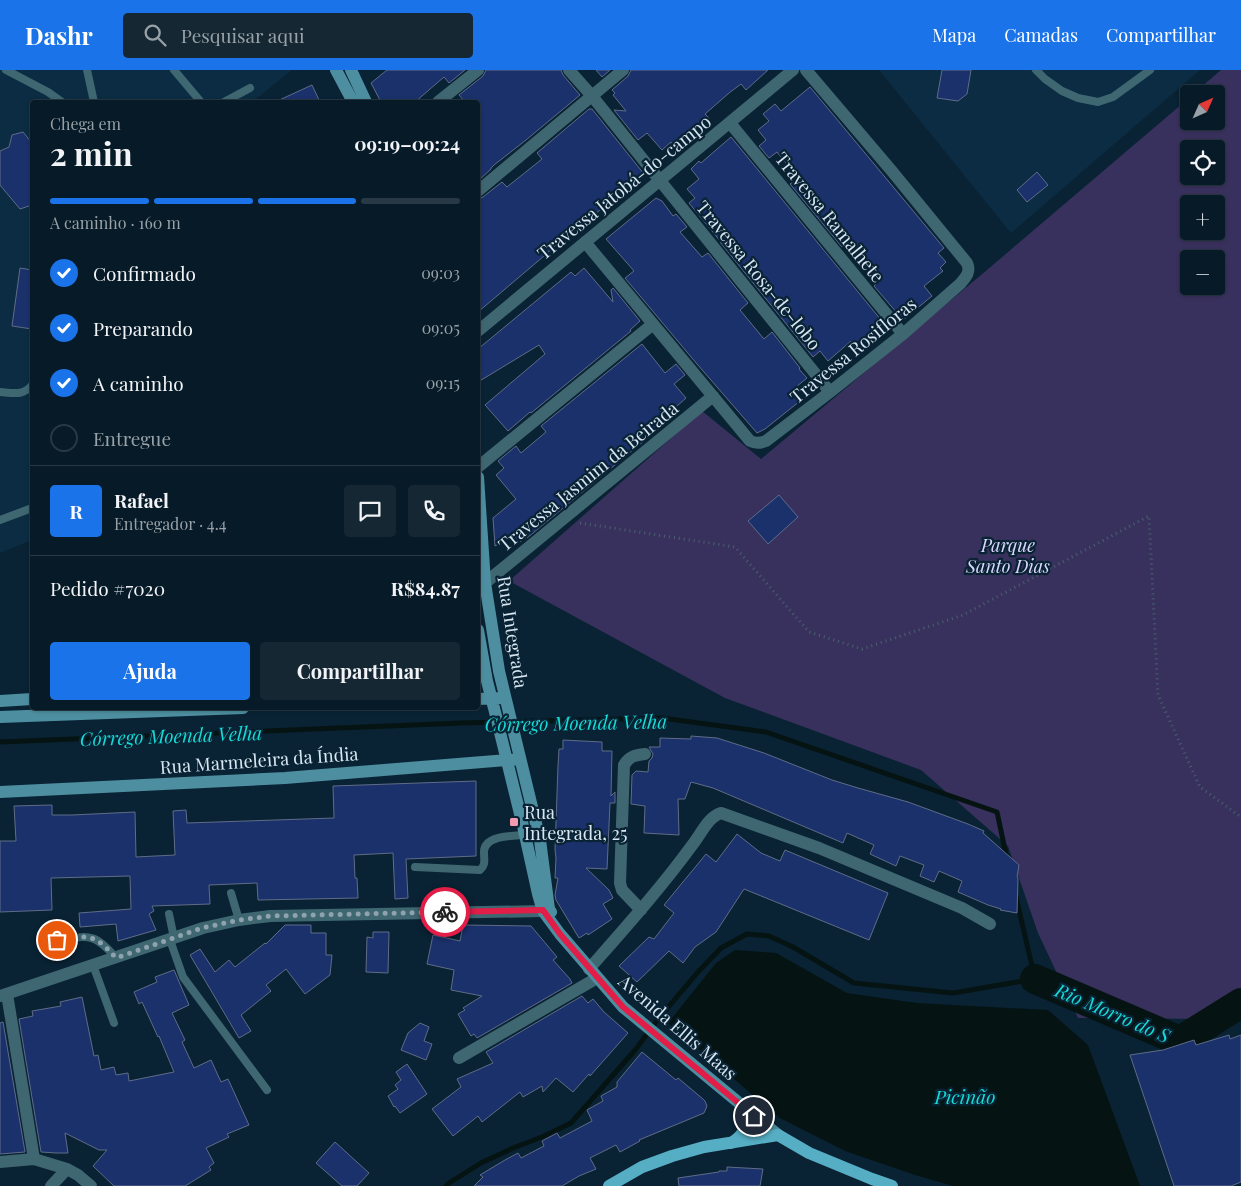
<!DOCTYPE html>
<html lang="pt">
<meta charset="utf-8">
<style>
body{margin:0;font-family:"Playfair Display",serif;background:#152733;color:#f1f3f6;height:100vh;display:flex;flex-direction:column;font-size:19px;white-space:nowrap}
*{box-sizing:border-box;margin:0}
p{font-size:16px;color:#98a1a7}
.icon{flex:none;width:28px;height:28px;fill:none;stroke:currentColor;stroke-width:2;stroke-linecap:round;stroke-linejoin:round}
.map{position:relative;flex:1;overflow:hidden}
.drawer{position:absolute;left:30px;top:30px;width:450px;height:610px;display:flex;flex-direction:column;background:#071a27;border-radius:5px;box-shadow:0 1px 4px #0004,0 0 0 1px #283844}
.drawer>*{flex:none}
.needle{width:32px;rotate:45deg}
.fabs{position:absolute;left:1180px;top:15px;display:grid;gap:10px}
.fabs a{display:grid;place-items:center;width:45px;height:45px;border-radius:5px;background:#071a27;box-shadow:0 1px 4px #0004,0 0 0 1px #283844;font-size:25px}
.pin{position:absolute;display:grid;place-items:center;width:42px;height:42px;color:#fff;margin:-21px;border:2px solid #fff;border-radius:50%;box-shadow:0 1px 5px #0007}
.courier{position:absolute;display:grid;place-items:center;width:50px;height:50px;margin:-25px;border:4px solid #e11d48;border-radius:50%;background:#fff;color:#222;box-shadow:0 1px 6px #0007}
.summary em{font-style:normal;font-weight:700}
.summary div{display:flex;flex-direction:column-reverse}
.summary{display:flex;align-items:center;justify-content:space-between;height:85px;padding:0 20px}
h1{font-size:32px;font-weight:700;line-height:38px}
.bar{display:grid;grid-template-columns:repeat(4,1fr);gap:8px 5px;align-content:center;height:60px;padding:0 20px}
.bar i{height:6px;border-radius:4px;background:#283844}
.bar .active{background:#1a73e8}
.bar p{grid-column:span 4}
.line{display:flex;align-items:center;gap:12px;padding:0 20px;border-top:1px solid #283844}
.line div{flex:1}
.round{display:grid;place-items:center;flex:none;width:52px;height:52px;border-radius:5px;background:#152733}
ol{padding:0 20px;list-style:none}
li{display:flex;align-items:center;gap:15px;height:55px}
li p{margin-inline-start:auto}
li .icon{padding:5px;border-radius:50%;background:#1a73e8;color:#fff;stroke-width:4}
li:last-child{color:#98a1a7}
li i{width:28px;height:28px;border:2px solid #283844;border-radius:50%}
.primary-button{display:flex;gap:10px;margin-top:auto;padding:10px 20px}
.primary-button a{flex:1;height:58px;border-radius:5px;background:#1a73e8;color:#fff;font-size:20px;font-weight:700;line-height:58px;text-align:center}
.primary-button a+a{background:#152733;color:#f1f3f6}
header{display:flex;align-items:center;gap:30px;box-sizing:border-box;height:70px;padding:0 25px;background:#1a73e8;color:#fff}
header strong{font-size:24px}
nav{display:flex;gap:28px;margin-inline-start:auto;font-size:18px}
.search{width:350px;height:45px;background:#152733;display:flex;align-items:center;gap:12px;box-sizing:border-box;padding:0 18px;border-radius:5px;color:#98a1a7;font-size:19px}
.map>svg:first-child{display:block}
.built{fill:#0b2c42}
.green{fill:#39315d;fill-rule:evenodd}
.water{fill:#051413}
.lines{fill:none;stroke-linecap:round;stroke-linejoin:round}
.stream{stroke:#051413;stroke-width:5}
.river{stroke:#051413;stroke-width:30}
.building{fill:#1b316c;stroke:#5f6c87}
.path{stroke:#49606f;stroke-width:3;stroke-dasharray:1 4;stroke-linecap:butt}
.lane{stroke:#3f6771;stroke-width:8}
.street{stroke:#3f6771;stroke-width:12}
.secondary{stroke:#4d8fa0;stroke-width:12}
.primary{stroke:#56aec4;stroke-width:12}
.done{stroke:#8fa2b0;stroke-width:5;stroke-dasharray:0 9}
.route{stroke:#e11d48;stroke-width:6}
.poi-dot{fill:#f29ab0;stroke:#092334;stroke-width:2}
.labels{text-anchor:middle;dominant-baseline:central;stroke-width:4.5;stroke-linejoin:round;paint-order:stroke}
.street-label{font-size:18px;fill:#d7e6f2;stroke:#092334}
.park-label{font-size:18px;font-style:italic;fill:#dbd7ff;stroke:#092334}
.poi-label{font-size:18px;fill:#d7e6f2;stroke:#092334;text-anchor:start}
.water-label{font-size:19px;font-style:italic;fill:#15dad6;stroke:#092334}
</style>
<header>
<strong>Dashr</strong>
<div class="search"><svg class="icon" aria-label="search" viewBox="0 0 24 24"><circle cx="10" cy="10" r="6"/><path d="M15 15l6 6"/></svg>Pesquisar aqui</div>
<nav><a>Mapa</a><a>Camadas</a><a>Compartilhar</a></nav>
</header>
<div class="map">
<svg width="1241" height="1116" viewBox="0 0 1241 1116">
<rect width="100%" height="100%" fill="#092334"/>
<path class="built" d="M0 0H292L252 32H32V470L0 483Z
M879 0H1200L1011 163Z"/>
<path class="green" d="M1221 0H1241V930L1211 949 1078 948 1038 863 1008 776 921 700 725 628 509 511 702 341 761 389 987 200 1189 28V51H1216V24H1193ZM1189 79H1216V106H1189ZM1189 134H1216V161H1189ZM1189 189H1216V216H1189Z"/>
<path class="water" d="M735 880 776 883 847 923 917 933 1048 940 1088 975 1140 1116H953L915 1105 845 1081 780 1048 668 953 716 893Z"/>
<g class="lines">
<path class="stream" d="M0 672 461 653 662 648 766 662 997 742 1007 789
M446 1116 449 1113 481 1093 513 1078 542 1067 571 1053 636 979 659 948 698 902 721 878 747 864 769 866 793 877 854 913 953 923 1035 909 1016 827"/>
<path class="river" d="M1035 909 1180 971 1241 933"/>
</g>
<path class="building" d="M387 0H465L449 13 444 7 415 32H381L371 13Z
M486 0H561L563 5 580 25 526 70 494 95 491 98V99L478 111V32H465L459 25 483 6Z
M596 0H610L602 7Z
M631 0H768L746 20 741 14 729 23 705 44 710 49 675 78 671 72 662 80 647 63 638 70 614 40 626 41 613 25 615 23 612 20 628 6Z
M942 0H971L967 24 958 31 937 28Z
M312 15 320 32H275Z
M810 17 944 178 938 183 946 192 940 198 943 201 924 216 932 226 903 250 874 216 881 209 872 199 874 198 850 171 842 177 790 114 798 108 777 82 769 88 759 76 766 70 758 60 769 51 763 44 775 34 781 41Z
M589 39H592L644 104 556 176V175L544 186 478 242V129L483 127 502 112 507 117 542 89 537 83Z
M23 62 32 73V135L20 139 0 115V81L9 77 12 65Z
M731 67 886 256V260L860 283 851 271 828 291 820 281 813 287 720 172H721L689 133 695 128 687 119 699 109 691 99 699 91 701 93Z
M1037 102 1048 115 1027 132 1017 120Z
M656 128 662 131 673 146 676 144 687 157 680 162 702 187 708 183 748 233 740 240 764 269 772 262 800 298 799 299 807 308 791 321 800 331 765 359 757 363 697 294 625 208 634 201 606 169Z
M20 198 32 200V259L12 256Z
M584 198 613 232 611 220 613 218 640 251 630 260 631 261 531 343 530 342 508 361 485 335 545 284 539 275 478 312V279L571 202 575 206Z
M642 274 665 303 676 294 685 305 674 314 686 328 676 337 680 341 527 468V467L517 474 511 467 495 476 493 448 516 429 496 405 504 398 498 391 516 376 521 383 546 362 541 356Z
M779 425 798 447 768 474 748 451Z
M691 666 717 668 764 683 832 710 858 718 908 732 968 754 984 761 983 763 1019 795 1017 807 1018 808 1017 843 1000 840 1001 839 988 835 958 822 962 811 939 801 934 812 920 806 924 795 900 786 896 796 870 784 874 775 847 763 843 773 713 718 691 712 685 729H678L679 765 644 763 645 736 631 734 632 705 636 701 648 702 649 691 652 688 653 684 649 677H660V668L691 669Z
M563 670 602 672V681H612L611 726 615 722V733H610L607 799 586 798 609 820 613 828 603 834 612 849 588 865 587 863 579 868 556 830 555 825 558 808H555L556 788 555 780 558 696 559 679H563Z
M476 711V786L406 789 408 828 395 829 393 783 354 785 355 808H357L358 828 258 830 257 813 209 815 210 834 152 836 154 841 149 844 156 860 118 871 116 854 80 857 79 843 131 839 130 806 51 808 52 840 0 842V771H16L14 736 52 735V745H72L135 742 136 787 175 785 173 741 186 740 187 753 334 748 333 716Z
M737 764 761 783 780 791 785 780 888 823 869 870 744 819 716 862 695 877 683 893 669 881 637 912 619 896 649 867 654 869 674 843 664 835 706 784 716 792Z
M285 855H311V863H326V885H332L330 905 305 924 286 899 266 915 271 921 241 945 251 961 239 968 190 885 200 879 215 902 229 890 235 897 265 873 266 874Z
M463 855 531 856 557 887 553 890 570 909 572 913 477 968 474 964 471 966 458 944 465 940 463 938 482 926 451 920 454 900 427 894 433 865 460 871Z
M373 862H389L388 903 366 902 367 867 373 868Z
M174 900 189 935 172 943 185 970 182 972 194 998 211 990 221 1012 228 1009 249 1055 227 1064 229 1067 206 1078 214 1093 209 1097 211 1100 185 1116H114L93 1096 107 1080H99L65 1063 68 1083H56L41 1082 19 949 33 946 32 941 61 936 60 932 82 927 94 986 98 985 101 1000 114 997 116 1005 128 1003 129 1011 174 1002 159 966 158 967 142 932 139 934 134 922 157 912 155 907Z
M582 926 588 933 593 929 604 942 628 963 590 1006 589 1004 573 1022 556 1008 543 1022 542 1016 523 1027 520 1022 482 1052 478 1046 453 1066 432 1039 461 1017 457 1009 493 993 486 982Z
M3 952 25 1082 0 1084V953Z
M420 953 429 957 424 971 432 974 426 990 401 980 408 963Z
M1229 965 1230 969 1241 965V1112L1231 1116H1174L1130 985 1163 980 1194 970 1196 975Z
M642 982 676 1010 678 1008 703 1029 705 1031 707 1036 704 1043 639 1070 640 1071 620 1082 616 1075 590 1088 596 1099 579 1106 562 1116H474L483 1107 480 1105 505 1090 518 1083 521 1088 544 1076 542 1071 557 1063 560 1068 592 1051 587 1040 603 1031 601 1026 617 1017V1012Z
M407 994 427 1024 400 1043 395 1036 394 1037 388 1026 398 1019 395 1015 401 1010 396 1002Z
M335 1072 369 1103 357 1116H342L316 1093Z
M727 1097 763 1099 760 1116H679L678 1108 719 1102V1101H727Z"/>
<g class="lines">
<path class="path" d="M580 453 735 477 809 562 862 579 963 545 1149 446 1158 625 1200 717 1241 747"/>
<path class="lane" d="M6 0 48 22 62 32
M87 0 94 32
M174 0 201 32
M1036 0 1045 9 1062 21 1078 28 1098 32 1113 27 1150 0
M224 32 250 18
M0 322C13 323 24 326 32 315
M0 450 32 438
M415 797 480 800C486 795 484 790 484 782 484 765 513 766 525 765
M231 823 239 850
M169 844 174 868
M57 870C89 866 94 862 116 888
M170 870 183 907 267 1020
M93 895 114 953"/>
<path class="street" d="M569 0 592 26 830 322
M438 32 478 0
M730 53 903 264
M478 121 623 0
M585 172 750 371C756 374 761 373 766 371L830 322 903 264 960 214C966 207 971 202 967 193L891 100 806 0
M478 261 793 0
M478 397 653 254
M485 513 713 326
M641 840 622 820 620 813 624 695C629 686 636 685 645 684
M589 899C625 858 661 818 693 774 701 764 708 747 721 743L819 778 962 838 990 854
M7 924 34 1089
M0 926 203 858 239 850 270 846 543 841 549 839
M459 988 597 908
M0 1092 34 1089 67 1099 78 1105 91 1116
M51 1116 67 1099"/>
<path class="secondary" d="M336 0 353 32
M351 0 366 32
M478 407 485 513 499 601 540 770 549 839 551 842
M478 560 487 611 495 642 523 756 538 824 543 841 560 864 623 937 778 1065
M478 629 500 628
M0 631 32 629
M0 647 243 638
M0 722 285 708 520 689"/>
<path class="primary" d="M731 1073C747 1064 749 1051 742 1036
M609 1116 642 1097 672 1086 704 1077 778 1065 809 1083 872 1109 892 1116"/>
</g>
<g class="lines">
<path class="done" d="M57 870C89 866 93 862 116 888L202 858 239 850 270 846 445 842"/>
<path class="route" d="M445 842 543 840 560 864 623 937 754 1046"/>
</g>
<rect class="poi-dot" x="509" y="747" width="10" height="10" rx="2.5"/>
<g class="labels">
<g class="street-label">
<text transform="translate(624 117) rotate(-39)">Travessa Jatobá-do-campo</text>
<text transform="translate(830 147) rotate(51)">Travessa Ramalhete</text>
<text transform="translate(759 205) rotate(51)">Travessa Rosa-de-lobo</text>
<text transform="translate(853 280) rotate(-39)">Travessa Rosifloras</text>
<text transform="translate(588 406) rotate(-39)">Travessa Jasmim da Beirada</text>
<text transform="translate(513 562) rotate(81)">Rua Integrada</text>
<text transform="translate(259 690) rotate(-4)">Rua Marmeleira da Índia</text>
<text transform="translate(678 957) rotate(41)">Avenida Ellis Maas</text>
</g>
<g class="park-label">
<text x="1008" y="475">Parque<tspan x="1008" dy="21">Santo Dias</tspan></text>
</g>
<g class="poi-label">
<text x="524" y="742">Rua<tspan x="524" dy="21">Integrada, 25</tspan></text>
</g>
<g class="water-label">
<text transform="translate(576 652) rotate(-1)">Córrego Moenda Velha</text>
<text transform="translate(171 665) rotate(-2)">Córrego Moenda Velha</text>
<text transform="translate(1113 942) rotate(23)">Rio Morro do S</text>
<text x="965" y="1026">Picinão</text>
</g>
</g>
</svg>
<div class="fabs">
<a><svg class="needle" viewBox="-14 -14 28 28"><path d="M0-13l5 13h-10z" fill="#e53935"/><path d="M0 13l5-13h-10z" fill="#98a1a7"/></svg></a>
<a><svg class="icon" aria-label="locate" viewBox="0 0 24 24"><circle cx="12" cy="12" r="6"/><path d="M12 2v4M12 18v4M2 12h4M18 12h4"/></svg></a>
<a>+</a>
<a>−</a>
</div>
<div class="pin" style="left:57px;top:870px;background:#ea580c"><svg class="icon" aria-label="bag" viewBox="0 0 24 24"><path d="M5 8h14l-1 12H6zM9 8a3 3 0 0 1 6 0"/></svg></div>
<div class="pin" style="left:754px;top:1046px;background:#1f2937"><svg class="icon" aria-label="home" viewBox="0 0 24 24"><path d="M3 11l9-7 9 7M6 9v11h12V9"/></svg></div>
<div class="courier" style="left:445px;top:842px"><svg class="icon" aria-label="bike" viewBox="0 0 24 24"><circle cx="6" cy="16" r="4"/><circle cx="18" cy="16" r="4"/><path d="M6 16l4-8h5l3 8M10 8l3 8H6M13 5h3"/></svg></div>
<section class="drawer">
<div class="summary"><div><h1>2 min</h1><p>Chega em</p></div><em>09:19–09:24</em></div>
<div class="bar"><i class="active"></i><i class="active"></i><i class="active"></i><i></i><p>A caminho · 160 m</p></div>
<ol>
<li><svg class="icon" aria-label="check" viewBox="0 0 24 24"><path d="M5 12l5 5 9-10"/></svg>Confirmado<p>09:03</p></li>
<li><svg class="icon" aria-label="check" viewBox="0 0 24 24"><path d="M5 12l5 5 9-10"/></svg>Preparando<p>09:05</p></li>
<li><svg class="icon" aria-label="check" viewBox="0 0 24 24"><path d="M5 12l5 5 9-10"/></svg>A caminho<p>09:15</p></li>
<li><i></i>Entregue</li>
</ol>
<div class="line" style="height:90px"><b class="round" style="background:#1a73e8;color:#fff">R</b><div><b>Rafael</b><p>Entregador · 4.4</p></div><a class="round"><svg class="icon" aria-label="chat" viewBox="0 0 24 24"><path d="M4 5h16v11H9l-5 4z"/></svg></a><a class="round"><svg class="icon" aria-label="phone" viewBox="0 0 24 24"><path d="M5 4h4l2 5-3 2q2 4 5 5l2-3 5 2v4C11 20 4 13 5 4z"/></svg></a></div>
<div class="line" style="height:65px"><div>Pedido #7020</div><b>R$84.87</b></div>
<div class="primary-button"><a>Ajuda</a><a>Compartilhar</a></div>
</section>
</div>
